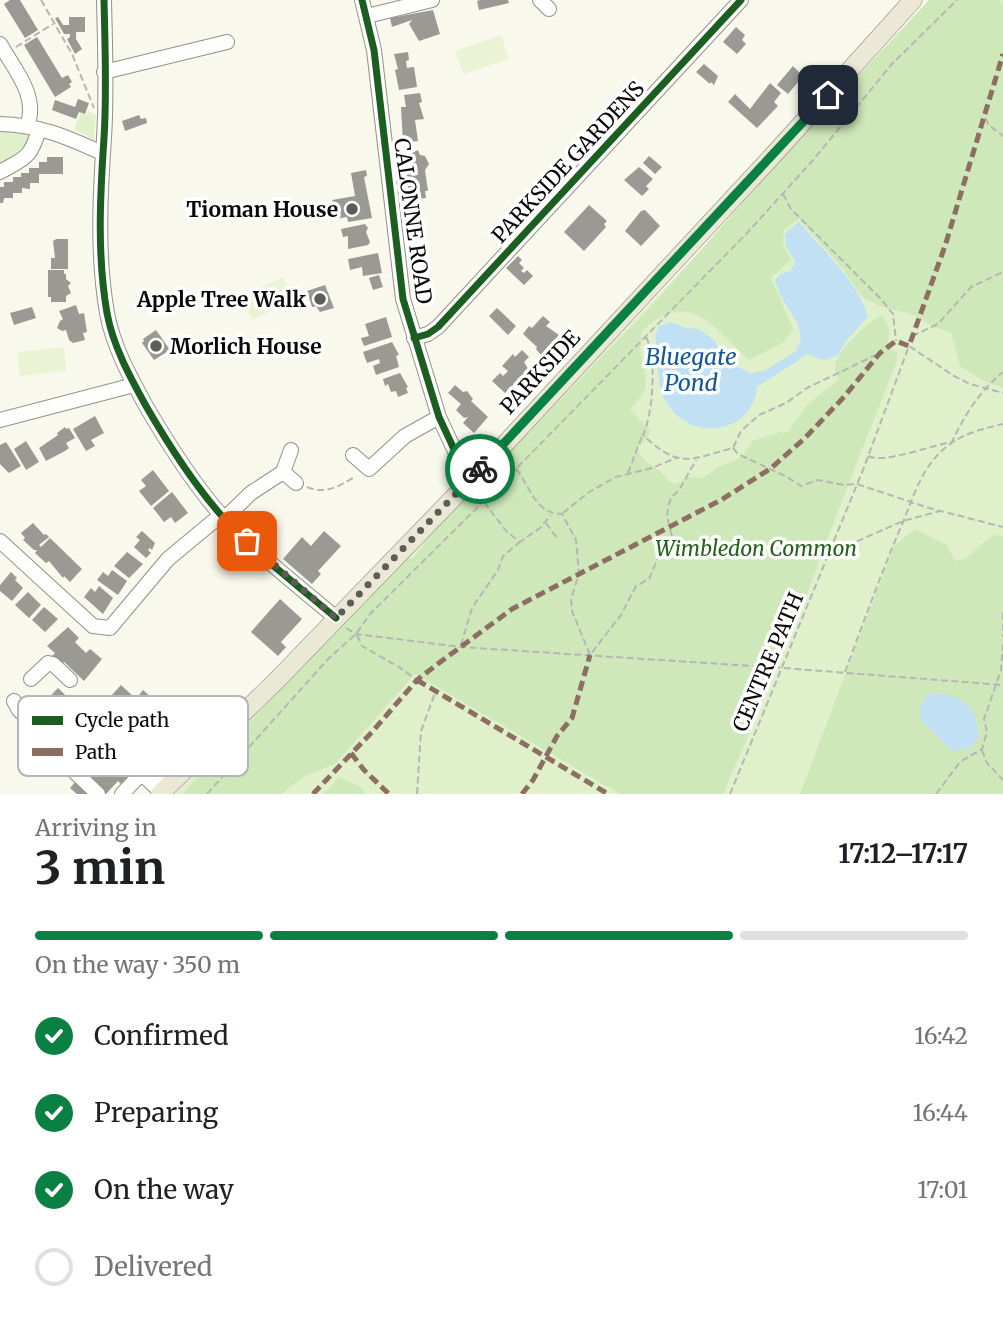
<!DOCTYPE html>
<meta charset="utf-8">
<style>
body{margin:0;font-family:Merriweather,serif;background:#f2f2f2;color:#202124;height:100vh;display:flex;flex-direction:column;font-size:26px;white-space:nowrap}
*{box-sizing:border-box;margin:0}
p{font-size:23px;color:#757577}
.icon{flex:none;width:38px;height:38px;fill:none;stroke:currentColor;stroke-width:2;stroke-linecap:round;stroke-linejoin:round}
.map{position:relative;height:794px;overflow:hidden}
.panel{display:flex;flex-direction:column;background:#fff;flex:1}
.panel>*{flex:none}
.pin{position:absolute;display:grid;place-items:center;width:60px;height:60px;color:#fff;margin:-30px;border-radius:14px;box-shadow:0 4px 10px #0006}
.courier{position:absolute;display:grid;place-items:center;width:70px;height:70px;margin:-35px;border:5px solid #0b8043;border-radius:50%;background:#fff;color:#222;box-shadow:0 2px 9px #0007}
.summary em{font-style:normal;font-weight:700}
.summary div{display:flex;flex-direction:column-reverse}
.summary{display:flex;align-items:center;justify-content:space-between;height:119px;padding:0 35px}
h1{font-size:46px;font-weight:700;line-height:52px}
.bar{display:grid;grid-template-columns:repeat(4,1fr);gap:10px 7px;align-content:center;height:84px;padding:0 35px}
.bar i{height:9px;border-radius:5px;background:#e0e0e0}
.bar .on{background:#0b8043}
.bar p{grid-column:span 4}
ol{padding:0 35px;list-style:none}
li{display:flex;align-items:center;gap:21px;height:77px}
li p{margin-inline-start:auto}
li .icon{padding:7px;border-radius:50%;background:#0b8043;color:#fff;stroke-width:4}
li:last-child{color:#757577}
li i{width:38px;height:38px;border:4px solid #e0e0e0;border-radius:50%}
.map>svg:first-child{display:block}
.green{fill:#dff0cb}
.forest{fill:#cfe8b9}
.pitch{fill:#eaf4d5}
.water{fill:#c2e0f4}
.building{fill:#9b9993}
.lines{fill:none;stroke-linecap:round;stroke-linejoin:round}
.minor-casing{stroke:#91918b;stroke-width:16}
.major-casing{stroke:#7e7e78;stroke-width:19}
.path{stroke:#b6b6b4;stroke-width:2;stroke-dasharray:7 3.5;stroke-linecap:butt}
.minor{stroke:#fefefc;stroke-width:14}
.major{stroke:#ebe8d6;stroke-width:18}
.quiet{stroke:#8d6e63;stroke-width:5;stroke-dasharray:10 5;stroke-linecap:butt}
.cycleway-casing{stroke:#fff;stroke-width:11}
.cycleway{stroke:#1b5e20;stroke-width:7}
.done{stroke:#5d5d58;stroke-width:7;stroke-dasharray:0 12.6}
.route{stroke:#0b8043;stroke-width:9}
.poi-dot{fill:#5d5d58;stroke:#fff;stroke-width:2.5}
.labels{text-anchor:middle;dominant-baseline:central;stroke-width:7;stroke-linejoin:round;paint-order:stroke}
.street-label{font-size:21px;fill:#090909;stroke:#fff}
.poi-label{font-size:21px;font-weight:bold;fill:#090909;stroke:#fff;text-anchor:end}
.park-label{font-size:21px;font-style:italic;fill:#24611a;stroke:#fff}
.water-label{font-size:23px;font-style:italic;fill:#12579c;stroke:#fff}
.key{fill:#fff;stroke:#b5b5b5;stroke-width:2}
.key-label{font-size:19px;fill:#090909}
</style>
<div class="map">
<svg width="1003" height="794" viewBox="0 0 1003 794">
<rect width="100%" height="100%" fill="#f9f8ec"/>
<path class="green" d="M931 0H1003V794H174L663 290 909 30Z
M88 111 96 115 94 140 74 129 81 113 86 115Z
M0 131 32 135 28 148 0 165Z"/>
<path class="forest" d="M929 0H1000L1003 7V388L982 380 960 366 951 332 933 327 916 316 880 306 863 298 843 269 799 219 784 230 783 245 791 259 771 278 793 329 784 342 749 360C712 327 690 287 642 331L640 350 646 376 645 391 630 410 650 430 647 438 637 448C643 464 661 468 669 482L676 484 688 477 703 478 720 466 736 460 744 454 752 441 780 432 787 433 808 404 839 380C838 376 836 373 835 369 833 353 868 323 881 315 884 319 886 322 888 326 892 337 882 345 897 352V361L841 503 795 627 723 794H620L415 674 336 763 305 776 281 794H182L405 558H413L424 544V540L657 300 787 152Z
M915 529 947 545 955 561 966 558 993 535 1003 536V794H800L894 546Z
M339 777 363 788 364 794H324Z"/>
<path class="pitch" d="M501 35 509 59 463 74 455 51Z
M283 277 294 300 252 320 241 297Z
M64 347 66 371 20 376 17 352Z"/>
<path class="water" d="M799 222C823 251 858 281 868 317L846 341 838 355 824 360 808 354 757 387C753 433 691 444 667 403 656 385 659 370 657 351 656 340 654 337 659 326L670 322 686 328 699 329 714 340 728 363 752 373 766 370 796 351 801 339 798 324 780 295 775 280 780 274 791 271 795 261 786 246 785 233Z
M928 693C959 694 980 704 978 739L970 748 952 751 921 721 920 707Z"/>
<path class="building" d="M10 0H20L38 30 25 38 4 4Z
M480 0H508L509 3 479 10 477 1Z
M433 10 440 34 419 41 409 24 412 20 392 27 390 18Z
M58 17 63 25H69V17H85V32H76V39L82 49 75 54 67 39 70 37V34H64L55 18Z
M736 27 745 35 742 40 746 44 737 54 723 42Z
M37 37 62 78 68 75 72 82 69 84 71 87 55 97 24 45Z
M408 52 409 60 406 61 407 68 414 67 417 87 399 90 395 70 398 69 394 54Z
M704 64 718 76 714 85 711 82 710 84 696 72Z
M793 66 803 76 788 94 777 85Z
M770 83 781 93 774 102 778 106 757 128 728 102 735 94 750 109Z
M420 93 422 102 419 103 424 119 415 120 418 141 403 143 401 107H406L404 95Z
M78 99 89 103 85 114 79 112 76 119 52 110 55 100 75 107Z
M139 115 141 119 146 118 147 123 125 131 122 121Z
M411 149 414 152 418 150 420 155 425 156 429 164 425 170 428 191H425L426 198 413 200 412 194H409L405 165H409L403 155Z
M649 156 662 167 655 174 643 163Z
M47 157H63V174H39V183H30V189L22 188V193H13V198H4L3 203H0V187H4V182H13V177H21V173H29V168H39V162H47Z
M639 167 653 179 646 186 649 189 642 196 624 180Z
M366 170 367 176 364 177 372 218 348 222 347 217 336 219 332 200 355 196 351 173Z
M589 205 607 221 604 224 606 227 584 251 564 232Z
M645 210 660 226 641 246 625 231 641 211Z
M365 224 368 228 366 232 370 242 368 245 348 249V236L343 237 341 229Z
M56 239H68V269H51V258H55L53 241Z
M378 253 382 273 363 276 362 267 350 270 348 259Z
M518 256 522 260 519 263 524 268 521 271 524 273 527 270 533 276 524 285 506 268Z
M48 270H64V274H66V279L71 283 68 286 71 293 66 296V302H51V297H48Z
M379 275 383 287 373 290 369 278Z
M325 285 334 308 320 312 316 306 312 307 307 291Z
M76 305 79 314 84 313 87 332 83 333 85 340 73 343 69 340 66 330 62 331 57 328 60 321 63 319 59 311Z
M32 307 36 318 14 325 10 313Z
M497 308 516 326 508 335 489 316Z
M543 316 550 322 546 326 559 335 541 355 536 349 537 347 523 334 529 326 532 328Z
M386 317 392 337 364 346 361 338 369 336 365 324Z
M156 330 170 350 154 360 142 343 144 341 143 339Z
M392 342 399 355 396 356 399 367 376 375 373 366 380 363 379 359 367 363 363 352Z
M522 350 529 357 524 362 530 372 519 383 517 381 505 393 492 381 500 373 503 376 508 371 502 366 513 354 515 357Z
M400 373 408 387 406 388 408 393 398 397 396 391 391 392 388 384 385 386 383 379Z
M455 385 463 392 467 391 473 399 471 401 488 417 474 433 463 423 468 417 464 418 456 410 461 404 448 393Z
M95 416 104 433 91 440 95 446 86 451 73 429Z
M65 427 66 429 69 428 75 438 66 443 69 448 65 451 46 461 39 448 58 435 57 433Z
M26 441 39 462 26 470 14 449Z
M6 442 21 466 9 473 0 464V445Z
M153 470 169 491 151 506 139 491 146 486 141 480Z
M172 492 188 513 175 523 171 517 164 522 153 508Z
M33 523 44 535 46 534 49 537 39 545 41 547 50 538 82 569 70 582 64 576 63 578 49 561 46 563 35 553 37 550H34L23 540 25 538 21 533Z
M142 531 155 543 152 550 150 548 148 550 151 553 146 558 134 547 140 540 136 537Z
M324 531 341 546 318 571 321 574 312 584 283 559 302 537 311 546Z
M127 552 143 564 129 578 114 566Z
M112 570 127 581 118 595 97 580 103 572 108 576Z
M11 572 17 578 15 580 23 588 12 601 0 591V585Z
M99 586 113 598 103 614 84 597 91 588 95 592Z
M28 592 41 605 29 618 15 605Z
M280 599 302 619 281 642 286 647 278 656 251 632Z
M44 607 58 619 45 632 32 620Z
M68 627 79 638 75 642 86 653 90 649 102 659 84 681 64 662 61 665 52 656 55 653 47 646Z
M121 685 136 699 143 690 153 699 147 706 158 716 155 719 168 730 148 752 135 740 132 742 128 738 125 740 112 728 118 721 102 706Z
M58 688 86 715 81 720 92 730 90 732 112 753 117 747 133 763 127 769 128 771 126 774 128 776 121 784 118 781 106 794H102L69 763 74 758 53 738 56 736 33 714Z
M76 781 90 794H77L70 788Z"/>
<g class="lines">
<g class="minor-casing">
<path id="minor" d="M104 0C105 46 107 93 104 138 100 197 97 255 107 313 113 346 130 377 146 406 168 444 192 482 221 515 255 553 297 585 336 618
M362 0 374 50 403 299 439 417 459 460 470 479
M540 0 549 9
M367 16 432 0
M0 44C14 69 39 96 27 126
M104 72 227 42
M0 124C40 125 67 137 102 153
M0 172C25 158 31 158 39 129
M414 338 428 334 438 327 741 0
M0 420 134 385
M353 455 369 469 405 436 439 417
M283 472 291 450
M225 518 251 493 283 472 296 483
M0 541 93 626 110 628 168 559 221 515
M31 679 48 663 53 664 70 680
M14 701 19 710 46 737 60 758 98 794
M170 783 153 766V762L182 731 187 729 206 749
M122 794 139 776H144L161 792"/>
</g>
<g class="major-casing">
<path id="major" d="M160 794 277 680 490 460 776 152 913 0"/>
</g>
<path class="path" d="M41 0 72 54 94 108
M16 47 53 24
M985 118 989 125 1003 136
M783 194 791 209 881 299 893 314 896 341
M912 336 938 324 971 287 1003 272
M646 337C657 356 653 415 643 435 680 470 690 459 733 448L741 431 759 415 786 403 807 388 880 353
M733 448 738 454 787 477 801 486 818 480 844 485 857 484 929 508 1003 527
M868 456C885 464 932 445 952 442 965 414 979 392 1003 372
M516 469C531 487 534 513 562 514L576 540 579 574 571 599 572 611 590 655 621 615 636 586 649 579 658 558 674 544 667 517 668 507 671 498 679 490 696 460
M628 473 642 436
M307 487C325 495 340 486 356 476
M484 502 507 532 520 542 540 528 551 515
M563 513 589 492 616 477 652 468 676 458
M546 523 557 538
M828 554 903 521 940 511
M1003 613V637
M346 628 356 634 461 647 783 668 1003 685
M357 635 362 646 399 667 417 680
M461 645 472 608 498 570 503 556 520 542
M845 672C864 621 882 571 903 522 915 492 924 461 953 442 968 432 986 428 1003 424
M982 750 987 763 1003 780
M207 794 328 659 356 634 370 614 505 480 748 232 814 159 892 64 957 0
M417 794 421 731 435 693
M730 794 863 470 909 346 954 376 970 384 1003 393
M936 794 960 762 982 749 987 732 984 719 1001 670 1003 644"/>
<use href="#minor" class="minor"/>
<use href="#major" class="major"/>
<path class="quiet" d="M417 680 608 794
M351 753 364 770 389 794
M313 794 372 732 417 680 439 663 512 609 721 500 770 469 804 439 843 398 880 353 896 341 909 346 945 246 1003 54
M522 794 533 780 557 736 572 718 590 655"/>
<g class="cycleway-casing">
<path id="cycleway" d="M104 0C105 46 107 93 104 138 100 197 97 255 107 313 113 346 130 377 146 406 168 444 192 482 221 515 255 553 297 585 336 618
M362 0 374 50 403 299 439 417 459 460 470 479
M414 338 428 334 438 327 741 0"/>
</g>
<use href="#cycleway" class="cycleway"/>
</g>
<g class="lines">
<path class="done" d="M247 541 336 618 480 469"/>
<path class="route" d="M480 469 828 95"/>
</g>
<g class="poi-dot">
<circle cx="352" cy="209" r="7"/>
<circle cx="320" cy="299" r="7"/>
<circle cx="156" cy="346" r="7"/>
</g>
<g class="labels">
<g class="street-label">
<text transform="translate(568 162) rotate(-47)">PARKSIDE GARDENS</text>
<text transform="translate(413 221) rotate(82)">CALONNE ROAD</text>
<text transform="translate(540 372) rotate(-47)">PARKSIDE</text>
<text transform="translate(768 662) rotate(-67)">CENTRE PATH</text>
</g>
<g class="poi-label">
<text x="338" y="209">Tioman House</text>
<text x="306" y="299">Apple Tree Walk</text>
<text x="170" y="346" text-anchor="start">Morlich House</text>
</g>
<g class="park-label">
<text x="756" y="548">Wimbledon Common</text>
</g>
<g class="water-label">
<text x="691" y="356">Bluegate<tspan x="691" dy="26">Pond</tspan></text>
</g>
</g>
<rect x="18" y="696" width="230" height="80" rx="10" class="key"/>
<rect x="32" y="716" width="31" height="9" fill="#1b5e20"/>
<rect x="32" y="748" width="31" height="8" fill="#8d6e63"/>
<g class="key-label">
<text x="75" y="727">Cycle path</text>
<text x="75" y="759">Path</text>
</g>
</svg>
<div class="pin" style="left:247px;top:541px;background:#ea580c"><svg class="icon" aria-label="bag" viewBox="0 0 24 24"><path d="M5 8h14l-1 12H6zM9 8a3 3 0 0 1 6 0"/></svg></div>
<div class="pin" style="left:828px;top:95px;background:#1f2937"><svg class="icon" aria-label="home" viewBox="0 0 24 24"><path d="M3 11l9-7 9 7M6 9v11h12V9"/></svg></div>
<div class="courier" style="left:480px;top:469px"><svg class="icon" aria-label="bike" viewBox="0 0 24 24"><circle cx="6" cy="16" r="4"/><circle cx="18" cy="16" r="4"/><path d="M6 16l4-8h5l3 8M10 8l3 8H6M13 5h3"/></svg></div>
</div>
<section class="panel">
<div class="summary"><div><h1>3 min</h1><p>Arriving in</p></div><em>17:12–17:17</em></div>
<div class="bar"><i class="on"></i><i class="on"></i><i class="on"></i><i></i><p>On the way · 350 m</p></div>
<ol>
<li><svg class="icon" aria-label="check" viewBox="0 0 24 24"><path d="M5 12l5 5 9-10"/></svg>Confirmed<p>16:42</p></li>
<li><svg class="icon" aria-label="check" viewBox="0 0 24 24"><path d="M5 12l5 5 9-10"/></svg>Preparing<p>16:44</p></li>
<li><svg class="icon" aria-label="check" viewBox="0 0 24 24"><path d="M5 12l5 5 9-10"/></svg>On the way<p>17:01</p></li>
<li><i></i>Delivered</li>
</ol>
</section>
